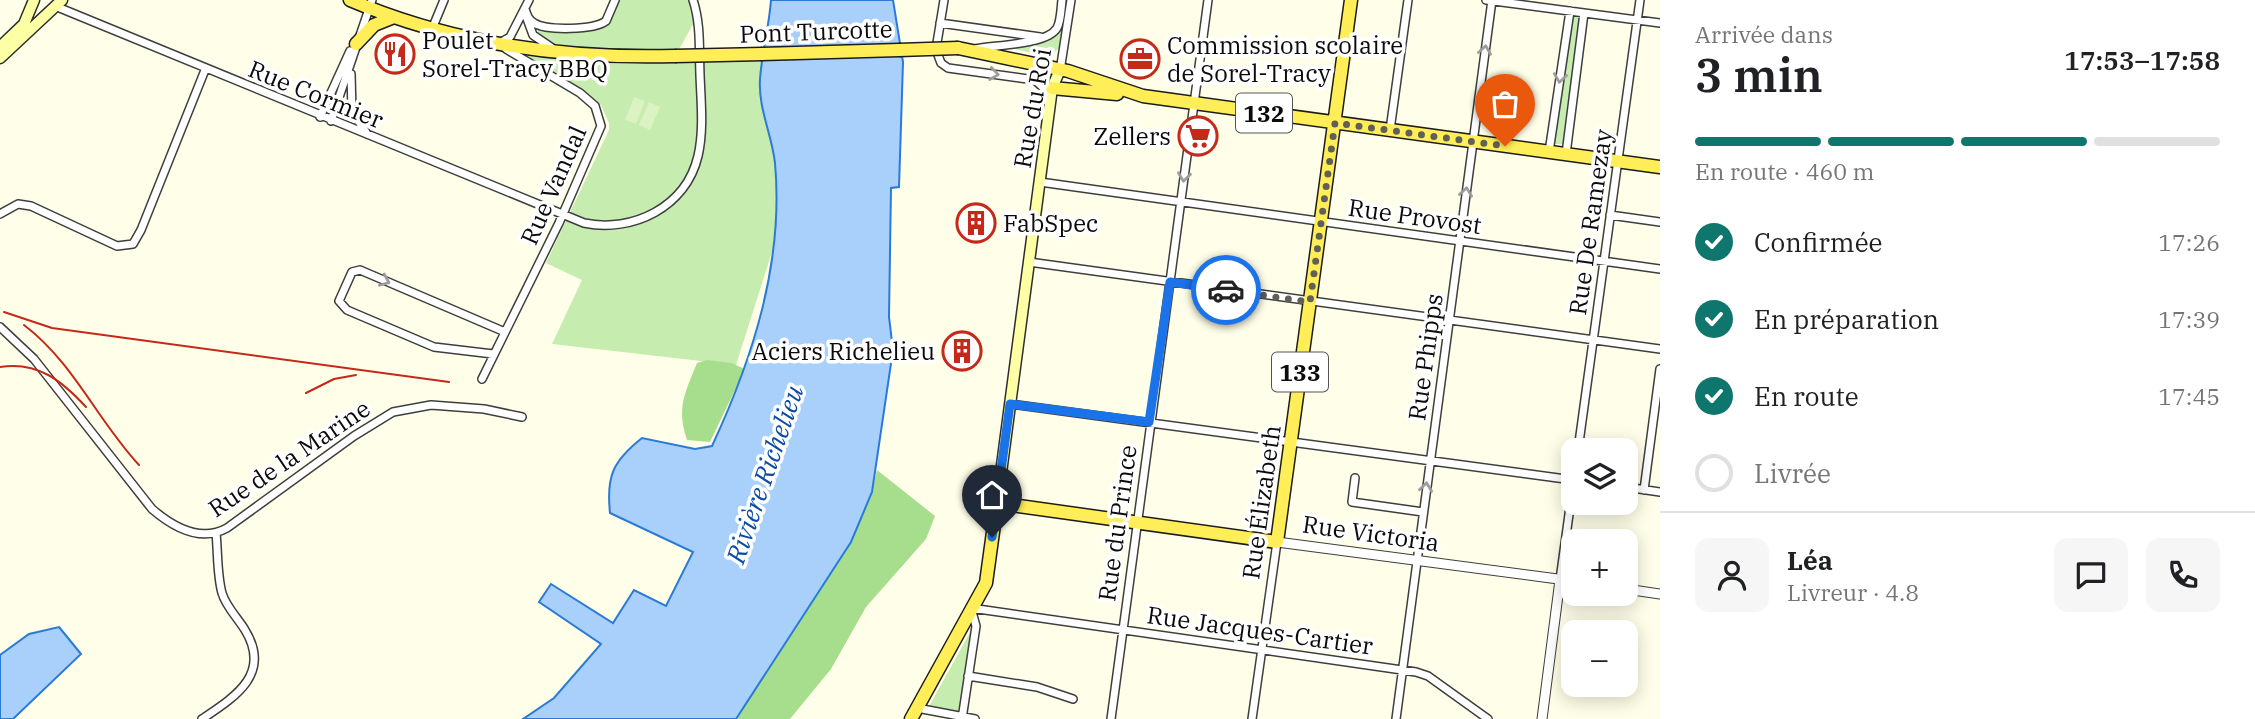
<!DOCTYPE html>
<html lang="fr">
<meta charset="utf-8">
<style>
body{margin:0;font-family:"IBM Plex Serif",serif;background:#f6f6f6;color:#202124;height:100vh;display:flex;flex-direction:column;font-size:26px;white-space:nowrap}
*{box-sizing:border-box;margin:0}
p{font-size:23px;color:#757577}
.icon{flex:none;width:38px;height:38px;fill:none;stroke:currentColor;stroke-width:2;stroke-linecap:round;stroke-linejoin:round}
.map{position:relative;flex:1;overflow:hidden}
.panel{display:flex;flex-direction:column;background:#fff;width:595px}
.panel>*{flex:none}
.controls{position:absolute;left:1561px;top:438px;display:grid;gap:14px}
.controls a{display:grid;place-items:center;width:77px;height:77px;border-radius:14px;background:#fff;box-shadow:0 4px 18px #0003;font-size:35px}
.pin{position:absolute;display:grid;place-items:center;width:60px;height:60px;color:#fff;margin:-72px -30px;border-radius:50% 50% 50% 0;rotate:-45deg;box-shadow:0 0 7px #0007}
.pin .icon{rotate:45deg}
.courier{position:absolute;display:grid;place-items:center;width:70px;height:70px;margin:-35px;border:5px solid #1a73e8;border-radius:50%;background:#fff;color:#222;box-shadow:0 2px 9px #0007}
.headline em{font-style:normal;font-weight:600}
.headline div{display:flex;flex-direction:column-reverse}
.headline{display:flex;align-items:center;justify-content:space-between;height:119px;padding:0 35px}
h1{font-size:46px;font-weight:600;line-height:52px}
.bar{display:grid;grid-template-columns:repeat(4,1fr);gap:10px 7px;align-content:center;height:84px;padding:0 35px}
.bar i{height:9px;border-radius:5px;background:#e0e0e0}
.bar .selected{background:#0f766e}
.bar p{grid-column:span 4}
.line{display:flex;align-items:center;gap:18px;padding:0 35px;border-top:2px solid #e0e0e0}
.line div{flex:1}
.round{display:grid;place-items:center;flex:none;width:74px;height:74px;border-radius:14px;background:#f6f6f6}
ol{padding:0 35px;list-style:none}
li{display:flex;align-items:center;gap:21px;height:77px}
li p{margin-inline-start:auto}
li .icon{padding:7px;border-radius:50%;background:#0f766e;color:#fff;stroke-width:4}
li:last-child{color:#757577}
li i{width:38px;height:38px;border:4px solid #e0e0e0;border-radius:50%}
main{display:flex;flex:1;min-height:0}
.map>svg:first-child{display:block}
.green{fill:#c6ecb0}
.forest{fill:#a6de8e}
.pitch{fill:#dbf2c2}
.water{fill:#a9d0fb;stroke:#2a7ad7;stroke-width:2}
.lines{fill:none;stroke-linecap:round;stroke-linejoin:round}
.minor-casing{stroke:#3e3e3e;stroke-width:10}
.tertiary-casing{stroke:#3e3e3e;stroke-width:11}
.secondary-casing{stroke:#2d2d2d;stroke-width:13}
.primary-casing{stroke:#1c1c1c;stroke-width:15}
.minor{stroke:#fff;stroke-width:7}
.tertiary{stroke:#fff;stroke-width:9}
.secondary{stroke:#fcffa3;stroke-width:10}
.primary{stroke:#ffee58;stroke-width:12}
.rail{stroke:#c42919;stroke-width:2}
.primary-bridge-casing{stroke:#1c1c1c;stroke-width:15;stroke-linecap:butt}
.primary-bridge{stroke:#ffee58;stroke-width:12}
.oneway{stroke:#9d9d9d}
.done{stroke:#606058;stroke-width:7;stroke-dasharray:0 12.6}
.route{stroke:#1a73e8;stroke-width:9}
.labels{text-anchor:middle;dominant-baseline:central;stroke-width:7;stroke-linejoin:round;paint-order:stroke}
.shield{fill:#fff;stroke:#545454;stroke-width:2}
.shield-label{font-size:23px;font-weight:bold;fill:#0b0b0b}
.street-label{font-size:24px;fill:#0b0b0b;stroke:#fff}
.poi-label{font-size:24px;fill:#0b0b0b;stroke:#fff;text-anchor:start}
.water-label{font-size:26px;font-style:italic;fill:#0c4ca4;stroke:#fff}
</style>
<main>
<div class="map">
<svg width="1660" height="719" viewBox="0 0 1660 719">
<rect width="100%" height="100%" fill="#fffee8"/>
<path class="green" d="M615 0H693L698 23 692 26 676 55 772 58 779 230 736 365 552 344 582 280 546 263 609 130V123L601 105 514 52 557 51 540 39 536 24H603Z
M1567 9 1583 11 1564 144H1554Z
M1062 31 1059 48 1050 57 997 45Z
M973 627 961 715 927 710Z"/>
<path class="forest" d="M707 360 731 363 745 369 710 442 687 440C676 408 685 393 697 363Z
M877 470 935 516 926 539 866 607 831 669 790 719H736L851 542 872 492Z"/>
<path class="pitch" d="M634 97 645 101 636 124 625 120Z
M649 102 660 107 650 130 639 125Z"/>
<path class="water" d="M771 0H893L903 62 899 187 891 188 889 317 893 350 872 492 851 542 736 719H523L554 698 601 644 539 602 551 584 613 623 634 590 666 606 693 552 610 513C606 476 613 461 642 438L695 449 712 446C753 358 784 262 775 163 772 135 758 108 760 79 762 52 769 27 771 0Z
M59 627 81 654 13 719H0V655L29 634Z"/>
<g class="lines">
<g class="minor-casing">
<path id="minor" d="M1486 0 1660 23
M55 6 584 223C633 233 686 207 698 156 704 130 701 102 700 75 699 50 701 24 693 0
M525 9C527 15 528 19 534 23 547 31 594 30 606 21L615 0
M526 16 533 35 552 48
M940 23 1040 37
M432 29 444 0
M501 42 510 37 529 0
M937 43 944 0
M975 49C994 45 1047 45 1057 28 1061 21 1061 8 1062 0
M938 55 941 63 948 68 1035 80 1051 95
M1060 71 1071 0
M351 74 352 111 367 134
M320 117 350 51
M331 121 372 0
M1390 130 1408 0
M1549 152 1570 11
M1566 154 1584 13
M1040 182 1660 269
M0 214 18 204 31 206 117 246 133 244 141 230 205 70
M1610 215 1660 222
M1029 262 1660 349
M0 327 34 359 152 509C173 527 200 543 227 528L354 436 393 412 431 405 484 409 522 417
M493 354 434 347 347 310 339 301 352 272 360 270 505 332
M482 379 559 223 601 126 595 106 580 93 506 49
M1010 404 1573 480
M1578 450 1640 0
M1355 478 1352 502 1423 512
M1626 487 1660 492
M1644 490 1660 369
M1560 580 1573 485
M968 676 1037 687 1073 699
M917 708 975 719
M202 719C235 697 272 674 245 630 238 618 226 607 222 593 217 575 218 553 216 533
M962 719 976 626 971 608 1416 672 1428 676 1488 719
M1111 719 1208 0
M1252 719 1277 542
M1396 719 1492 0"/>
</g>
<g class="tertiary-casing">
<path id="tertiary" d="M1277 542 1573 581
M1626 589 1660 594
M1542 719 1560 580"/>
</g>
<g class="secondary-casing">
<path id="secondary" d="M24 24 34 0
M0 47 25 23
M0 58 62 0
M997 503 1052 88 1059 72"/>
</g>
<g class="primary-casing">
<path id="primary" d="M350 0C453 44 564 59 675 56
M356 44 374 25 394 17
M958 48 1068 71 1143 96 1660 167
M762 54 899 50
M1052 88 1117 94
M911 719 986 583 997 503 1277 542 1351 0"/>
</g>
<use href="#minor" class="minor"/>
<use href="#tertiary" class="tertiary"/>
<use href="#secondary" class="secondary"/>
<use href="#primary" class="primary"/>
<path class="rail" d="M4 312 52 328 449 382
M24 325C74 363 97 420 139 465
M0 367C38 361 62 381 86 407
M306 393 334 379 356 375"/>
<g class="primary-bridge-casing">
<path id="primary-bridge" d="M899 50 958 48
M675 56 762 54"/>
</g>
<use href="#primary-bridge" class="primary-bridge"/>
</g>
<defs><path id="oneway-chevron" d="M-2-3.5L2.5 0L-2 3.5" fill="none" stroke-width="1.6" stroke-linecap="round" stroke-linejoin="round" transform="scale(1.75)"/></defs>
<g class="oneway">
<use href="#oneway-chevron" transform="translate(1485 50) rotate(-82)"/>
<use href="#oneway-chevron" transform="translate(994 74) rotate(8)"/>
<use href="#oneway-chevron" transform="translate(1560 78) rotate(98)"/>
<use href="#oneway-chevron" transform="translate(1184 177) rotate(97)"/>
<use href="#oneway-chevron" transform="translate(1466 192) rotate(-82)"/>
<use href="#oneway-chevron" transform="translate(385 281) rotate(23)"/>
<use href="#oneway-chevron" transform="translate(1426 487) rotate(-83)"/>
</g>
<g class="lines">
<path class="done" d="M1226 290 1310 302 1335 123 1505 146"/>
<path class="route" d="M992 537 1010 404 1149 422 1170 282 1226 290"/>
</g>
<defs>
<g id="restaurant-ring" transform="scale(2.0125)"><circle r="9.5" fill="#fff" stroke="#c42919" stroke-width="1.5"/><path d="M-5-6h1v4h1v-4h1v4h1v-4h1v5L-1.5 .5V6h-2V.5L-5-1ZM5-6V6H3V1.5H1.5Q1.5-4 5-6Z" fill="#c42919"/></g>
<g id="office-ring" transform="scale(2.0125)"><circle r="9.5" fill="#fff" stroke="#c42919" stroke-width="1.5"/><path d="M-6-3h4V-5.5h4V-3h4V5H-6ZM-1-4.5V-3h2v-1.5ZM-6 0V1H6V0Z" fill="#c42919"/></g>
<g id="supermarket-ring" transform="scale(2.0125)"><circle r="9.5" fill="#fff" stroke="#c42919" stroke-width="1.5"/><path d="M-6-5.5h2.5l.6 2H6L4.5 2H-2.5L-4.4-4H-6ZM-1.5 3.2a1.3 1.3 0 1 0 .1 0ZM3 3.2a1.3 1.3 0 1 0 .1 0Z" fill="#c42919"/></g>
<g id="building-ring" transform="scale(2.0125)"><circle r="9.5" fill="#fff" stroke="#c42919" stroke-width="1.5"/><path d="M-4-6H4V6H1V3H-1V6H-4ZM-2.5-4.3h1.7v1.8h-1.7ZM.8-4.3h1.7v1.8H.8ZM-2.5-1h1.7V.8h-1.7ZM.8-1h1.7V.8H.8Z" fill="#c42919"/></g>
</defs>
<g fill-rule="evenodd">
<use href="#restaurant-ring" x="395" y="54"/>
<use href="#office-ring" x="1140" y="59"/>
<use href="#supermarket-ring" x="1198" y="136"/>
<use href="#building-ring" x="976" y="223"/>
<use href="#building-ring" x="962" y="351"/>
</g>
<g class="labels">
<g class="shield">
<rect x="1236" y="93.5" width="56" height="39" rx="5"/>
<rect x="1272" y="352.5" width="56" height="39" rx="5"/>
</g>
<g class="shield-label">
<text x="1264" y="113">132</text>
<text x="1300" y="372">133</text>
</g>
<g class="street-label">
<text transform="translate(816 31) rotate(-2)">Pont Turcotte</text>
<text transform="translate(316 94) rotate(22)">Rue Cormier</text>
<text transform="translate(1032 108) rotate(-80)">Rue du Roi</text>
<text transform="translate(553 185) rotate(-66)">Rue Vandal</text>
<text transform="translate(1415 216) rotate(8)">Rue Provost</text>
<text transform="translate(1590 222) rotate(-82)">Rue De Ramezay</text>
<text transform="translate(1425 357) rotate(-82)">Rue Phipps</text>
<text transform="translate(289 458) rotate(-34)">Rue de la Marine</text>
<text transform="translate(1261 502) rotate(-82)">Rue Élizabeth</text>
<text transform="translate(1117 523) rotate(-82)">Rue du Prince</text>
<text transform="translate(1371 533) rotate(8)">Rue Victoria</text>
<text transform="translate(1260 630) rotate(8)">Rue Jacques-Cartier</text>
</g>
<g class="poi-label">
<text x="422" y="40">Poulet<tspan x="422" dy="28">Sorel-Tracy BBQ</tspan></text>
<text x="1167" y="45">Commission scolaire<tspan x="1167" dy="28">de Sorel-Tracy</tspan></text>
<text x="1171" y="136" text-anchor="end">Zellers</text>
<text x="1003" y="223">FabSpec</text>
<text x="935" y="351" text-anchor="end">Aciers Richelieu</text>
</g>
<g class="water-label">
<text transform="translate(764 474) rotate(-71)">Rivière Richelieu</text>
</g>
</g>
</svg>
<div class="controls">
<a><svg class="icon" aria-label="layers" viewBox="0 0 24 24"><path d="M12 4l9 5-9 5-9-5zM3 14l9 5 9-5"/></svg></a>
<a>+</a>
<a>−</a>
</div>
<div class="pin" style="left:1505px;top:146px;background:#ea580c"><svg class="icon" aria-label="bag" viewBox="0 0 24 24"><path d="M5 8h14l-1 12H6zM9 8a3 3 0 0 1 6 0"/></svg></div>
<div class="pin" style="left:992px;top:537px;background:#1f2937"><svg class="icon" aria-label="home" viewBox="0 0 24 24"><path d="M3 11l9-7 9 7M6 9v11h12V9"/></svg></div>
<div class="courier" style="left:1226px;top:290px"><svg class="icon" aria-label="car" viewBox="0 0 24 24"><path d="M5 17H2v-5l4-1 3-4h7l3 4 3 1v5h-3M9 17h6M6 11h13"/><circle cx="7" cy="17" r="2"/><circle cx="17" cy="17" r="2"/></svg></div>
</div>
<section class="panel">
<div class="headline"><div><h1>3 min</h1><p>Arrivée dans</p></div><em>17:53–17:58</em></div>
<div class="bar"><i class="selected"></i><i class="selected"></i><i class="selected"></i><i></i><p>En route · 460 m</p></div>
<ol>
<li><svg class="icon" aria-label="check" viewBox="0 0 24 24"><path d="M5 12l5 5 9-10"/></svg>Confirmée<p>17:26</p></li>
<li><svg class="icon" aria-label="check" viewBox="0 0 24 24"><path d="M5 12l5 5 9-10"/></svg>En préparation<p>17:39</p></li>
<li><svg class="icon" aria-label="check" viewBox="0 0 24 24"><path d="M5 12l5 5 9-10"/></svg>En route<p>17:45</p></li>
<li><i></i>Livrée</li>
</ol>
<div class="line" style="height:126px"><a class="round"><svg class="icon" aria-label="person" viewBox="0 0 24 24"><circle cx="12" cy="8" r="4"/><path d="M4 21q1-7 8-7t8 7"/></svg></a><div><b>Léa</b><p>Livreur · 4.8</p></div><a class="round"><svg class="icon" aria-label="chat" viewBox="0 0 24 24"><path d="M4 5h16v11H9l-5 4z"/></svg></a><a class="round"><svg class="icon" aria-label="phone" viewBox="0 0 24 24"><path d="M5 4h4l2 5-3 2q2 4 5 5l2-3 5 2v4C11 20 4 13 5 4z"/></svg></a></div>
</section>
</main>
